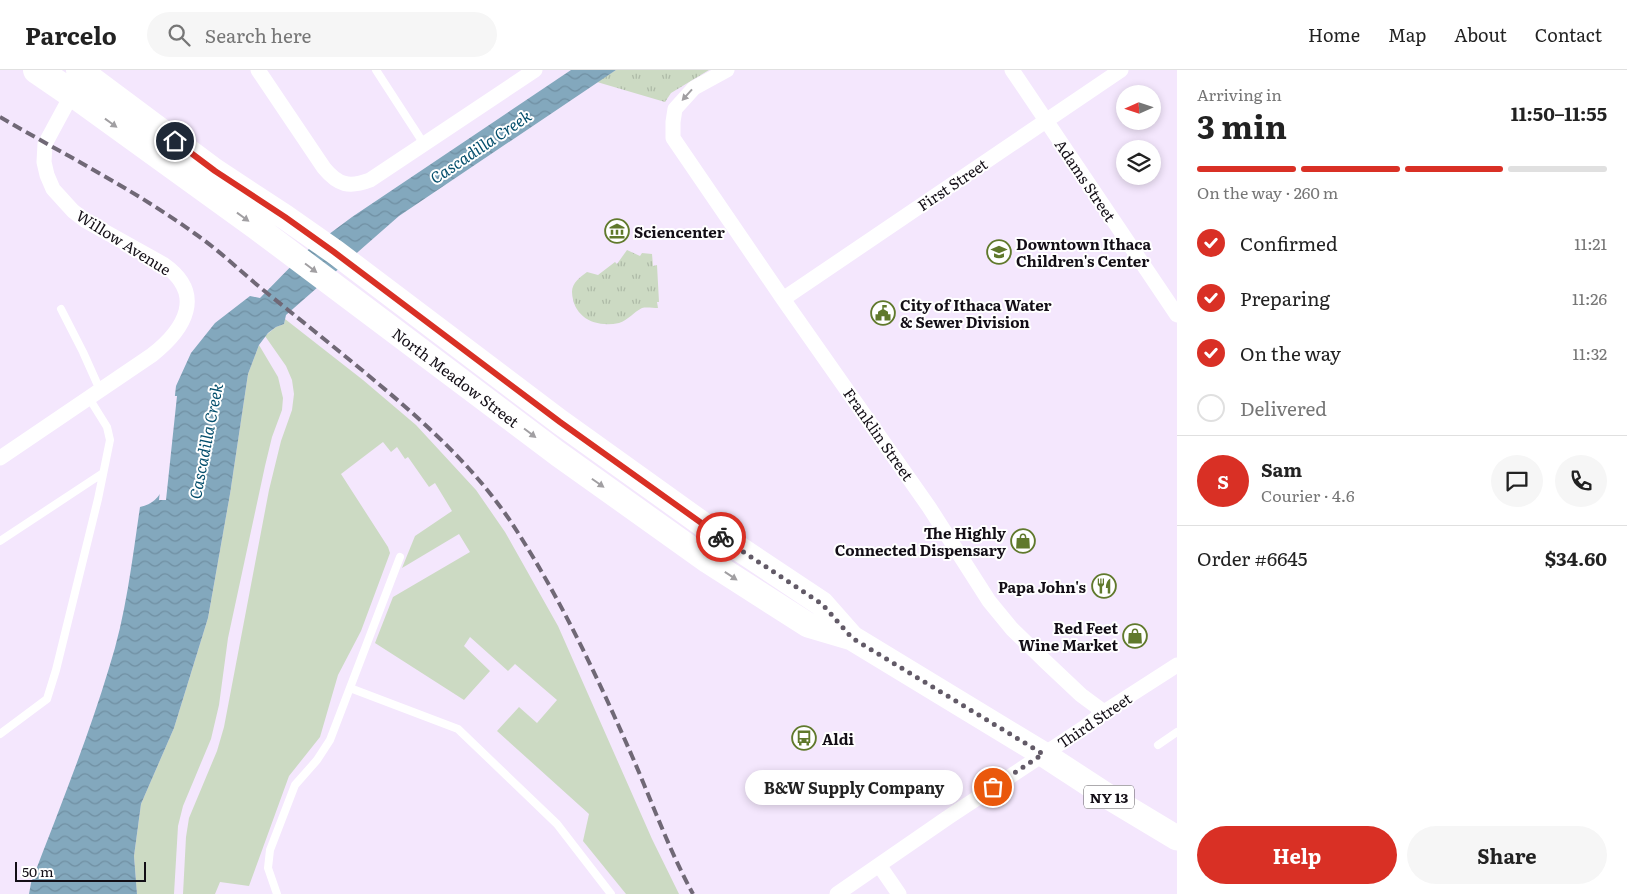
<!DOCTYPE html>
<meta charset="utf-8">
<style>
body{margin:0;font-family:Literata,serif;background:#f6f6f6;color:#222;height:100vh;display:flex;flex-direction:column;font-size:19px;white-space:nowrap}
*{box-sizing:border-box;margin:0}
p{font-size:16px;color:#767676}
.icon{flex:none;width:28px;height:28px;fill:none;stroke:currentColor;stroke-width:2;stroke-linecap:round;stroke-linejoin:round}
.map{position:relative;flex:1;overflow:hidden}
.panel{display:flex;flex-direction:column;background:#fff;width:450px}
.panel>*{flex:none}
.needle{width:32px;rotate:267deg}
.tools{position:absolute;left:1116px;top:15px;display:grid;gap:10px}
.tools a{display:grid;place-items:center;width:45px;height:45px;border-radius:50%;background:#fff;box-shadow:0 2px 8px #0003;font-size:25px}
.scale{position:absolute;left:15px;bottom:12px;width:131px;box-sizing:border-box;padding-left:5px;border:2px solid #130e16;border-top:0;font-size:14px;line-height:18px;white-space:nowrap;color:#130e16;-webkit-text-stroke:4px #fff;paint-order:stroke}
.pin{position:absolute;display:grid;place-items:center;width:42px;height:42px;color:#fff;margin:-21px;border:2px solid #fff;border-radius:50%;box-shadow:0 1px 5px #0007}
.courier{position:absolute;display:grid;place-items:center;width:50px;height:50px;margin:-25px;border:4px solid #d93025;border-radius:50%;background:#fff;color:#222;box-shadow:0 1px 6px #0007}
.bubble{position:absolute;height:35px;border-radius:18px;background:#fff;box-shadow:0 2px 8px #0003;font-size:16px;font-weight:700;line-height:35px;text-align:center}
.head em{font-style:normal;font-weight:700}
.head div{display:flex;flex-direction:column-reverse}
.head{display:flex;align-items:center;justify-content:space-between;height:85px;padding:0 20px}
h1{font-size:32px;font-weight:700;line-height:38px}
.bar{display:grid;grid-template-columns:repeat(4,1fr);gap:8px 5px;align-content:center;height:60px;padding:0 20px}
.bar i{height:6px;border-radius:4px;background:#e0e0e0}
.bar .selected{background:#d93025}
.bar p{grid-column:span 4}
.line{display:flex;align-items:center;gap:12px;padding:0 20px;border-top:1px solid #e0e0e0}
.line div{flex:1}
.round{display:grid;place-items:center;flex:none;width:52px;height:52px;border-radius:26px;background:#f6f6f6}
ol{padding:0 20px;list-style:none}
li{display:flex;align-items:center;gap:15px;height:55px}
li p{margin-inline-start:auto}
li .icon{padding:5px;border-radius:50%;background:#d93025;color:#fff;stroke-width:4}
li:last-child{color:#767676}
li i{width:28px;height:28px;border:2px solid #e0e0e0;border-radius:50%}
.action{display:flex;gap:10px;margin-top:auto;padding:10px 20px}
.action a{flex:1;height:58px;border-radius:30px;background:#d93025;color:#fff;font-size:20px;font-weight:700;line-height:58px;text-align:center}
.action a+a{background:#f6f6f6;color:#222}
header{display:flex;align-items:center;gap:30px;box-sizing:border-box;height:70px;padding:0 25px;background:#fff;border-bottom:1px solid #e0e0e0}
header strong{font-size:24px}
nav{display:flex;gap:28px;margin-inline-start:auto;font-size:18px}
.search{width:350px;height:45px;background:#f6f6f6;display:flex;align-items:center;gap:12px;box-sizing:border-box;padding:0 18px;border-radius:28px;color:#767676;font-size:19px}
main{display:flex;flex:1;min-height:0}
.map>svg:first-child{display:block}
.grass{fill:#ccdac3}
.park{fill:url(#park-tufts)}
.water{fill:url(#water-waves)}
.pier{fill:#f4e7fd}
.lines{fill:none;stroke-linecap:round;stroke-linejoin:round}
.service{stroke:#fff;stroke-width:8}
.minor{stroke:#fff;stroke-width:15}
.trunk{stroke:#fff;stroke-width:25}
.motorway{stroke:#fff;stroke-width:28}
.rail{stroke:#706876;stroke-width:4;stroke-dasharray:10 5;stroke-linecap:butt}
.oneway{fill:#a19fa2}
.done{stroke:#625a67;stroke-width:5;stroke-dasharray:0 9}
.route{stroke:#d93025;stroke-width:6}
.labels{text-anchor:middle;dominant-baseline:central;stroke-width:4;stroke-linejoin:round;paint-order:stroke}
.shield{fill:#fff;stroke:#5a565c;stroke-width:1}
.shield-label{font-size:14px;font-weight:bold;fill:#130e16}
.street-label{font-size:15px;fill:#130e16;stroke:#fff}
.poi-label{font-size:15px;font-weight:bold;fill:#130e16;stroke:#fff;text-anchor:start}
.water-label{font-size:16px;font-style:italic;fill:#044e6c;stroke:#fff}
</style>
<header>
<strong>Parcelo</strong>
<div class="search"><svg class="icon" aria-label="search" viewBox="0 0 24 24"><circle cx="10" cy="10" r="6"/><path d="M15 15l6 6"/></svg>Search here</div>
<nav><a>Home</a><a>Map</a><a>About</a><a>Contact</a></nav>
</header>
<main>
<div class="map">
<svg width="1177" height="824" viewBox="0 0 1177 824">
<defs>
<pattern id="park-tufts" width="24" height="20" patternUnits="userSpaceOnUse" patternTransform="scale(1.25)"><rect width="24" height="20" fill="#ccdac3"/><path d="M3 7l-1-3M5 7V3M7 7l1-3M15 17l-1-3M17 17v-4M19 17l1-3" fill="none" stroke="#aebaa7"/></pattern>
<pattern id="water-waves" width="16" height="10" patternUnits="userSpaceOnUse" patternTransform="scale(1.25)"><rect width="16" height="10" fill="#83a8bd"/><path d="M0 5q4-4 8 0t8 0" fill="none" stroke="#708fa2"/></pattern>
</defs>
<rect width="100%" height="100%" fill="#f4e7fd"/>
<path class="grass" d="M285 249 363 310 416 355 476 420 505 462 558 556 652 769 679 824H626L583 771 589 744 497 661 519 637 537 653 557 630 515 594 508 601 470 567 464 576 490 601 464 630 375 573 393 527 470 482 459 464 402 498 415 466 452 441 435 413 429 417 408 387 405 389 397 377 391 382 383 372 341 404 388 477 390 483 361 561 338 605 320 667 289 706 249 816 220 812 215 824H183L186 767 189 748 217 681 224 657 269 420 281 371 292 340 294 324 292 310 286 296 265 266 276 257 284 254Z
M259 275 278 307 283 328 282 340 272 367 265 396 228 568 219 635 211 669 183 736 178 756 174 824H137L134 786 141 734 174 658 208 548 230 424 248 304Z"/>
<path class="park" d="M616 0H709L671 23 665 32 597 12Z
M627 180 640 186 642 183 652 184 653 196 657 195 659 232H657L658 238C653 238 646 237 642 238 634 242 628 250 619 253 596 258 573 248 572 222 572 213 580 207 587 202L598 205 615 192 617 194Z"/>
<path class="water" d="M571 0H616L399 146 286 245 284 254 276 257 268 263 259 275 248 304 230 424 208 548 174 658 141 734 134 786 137 824H29L31 813C58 742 87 671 109 598 126 546 132 491 140 437 153 434 158 428 165 416L176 316 191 283 215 253 250 226 260 228 305 182 352 147Z"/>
<path class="pier" d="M173 326H177L166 430H159L160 420 163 416Z"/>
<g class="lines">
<path class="service" d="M376 0 424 74
M61 239 83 282 100 320
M0 471 103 403
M350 618 458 659 557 754 611 824
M0 664 47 629 56 600 98 429 110 370 107 357 89 328
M1158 675 1177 662
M277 824 268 798 270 780 295 715 317 690 330 670 400 487"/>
<path class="minor" d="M258 0 324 98C338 115 349 118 370 110L535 0
M727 0 694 18 675 39 673 52V68L783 229 929 437 989 531 1012 559 1046 592 1081 625 1104 642
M1012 0 1177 245
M783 229 1121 0
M0 388 152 285C185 259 206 224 163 194L86 151 73 141 53 119 47 105 44 92 45 74 72 24
M879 795 899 824
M837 824 950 746 1085 657 1104 642 1177 595"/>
<path class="trunk" d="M85 4 215 101 285 147 335 182 560 352 708 458 822 534 852 568
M72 24 256 157 558 384 708 491 808 555 852 568 1043 684 1112 729 1177 768"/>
<path class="motorway" d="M37 0 72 24
M80 0 85 4"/>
<path class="rail" d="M0 47C65 85 133 119 194 163 216 178 236 197 256 214 284 237 312 259 340 282 402 333 466 385 511 452 559 525 597 606 632 686 652 732 669 780 693 824"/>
</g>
<defs><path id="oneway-solid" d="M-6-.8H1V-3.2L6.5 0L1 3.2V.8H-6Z" transform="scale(1.25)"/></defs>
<g class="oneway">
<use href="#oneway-solid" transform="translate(687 25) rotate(132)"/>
<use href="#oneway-solid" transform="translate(111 53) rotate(36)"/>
<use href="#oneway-solid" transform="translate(243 147) rotate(36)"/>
<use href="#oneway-solid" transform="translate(311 198) rotate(37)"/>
<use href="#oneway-solid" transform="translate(530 363) rotate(37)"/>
<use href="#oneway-solid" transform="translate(598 413) rotate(35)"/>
<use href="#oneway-solid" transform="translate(731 506) rotate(34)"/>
</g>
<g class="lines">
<path class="done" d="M721 467 822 534 852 568 1043 684 993 717"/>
<path class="route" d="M175 71 215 101 285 147 334 182 560 352 721 467"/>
</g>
<defs>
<g id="museum-ring" transform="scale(1.25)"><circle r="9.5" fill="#fff" stroke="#60792c" stroke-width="1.5"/><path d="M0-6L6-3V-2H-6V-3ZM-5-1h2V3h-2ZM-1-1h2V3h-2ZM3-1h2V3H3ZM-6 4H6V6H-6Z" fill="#60792c"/></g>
<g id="school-ring" transform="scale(1.25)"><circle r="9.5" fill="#fff" stroke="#60792c" stroke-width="1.5"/><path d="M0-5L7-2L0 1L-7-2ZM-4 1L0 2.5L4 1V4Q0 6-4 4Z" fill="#60792c"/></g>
<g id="civic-ring" transform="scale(1.25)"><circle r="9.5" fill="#fff" stroke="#60792c" stroke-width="1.5"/><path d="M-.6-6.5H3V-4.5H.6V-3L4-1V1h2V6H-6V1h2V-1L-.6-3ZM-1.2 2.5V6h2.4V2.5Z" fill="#60792c"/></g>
<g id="shop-ring" transform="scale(1.25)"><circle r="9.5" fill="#fff" stroke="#60792c" stroke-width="1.5"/><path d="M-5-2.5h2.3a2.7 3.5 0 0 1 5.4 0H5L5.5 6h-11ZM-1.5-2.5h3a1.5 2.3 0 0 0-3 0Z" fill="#60792c"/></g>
<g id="restaurant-ring" transform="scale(1.25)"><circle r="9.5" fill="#fff" stroke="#60792c" stroke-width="1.5"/><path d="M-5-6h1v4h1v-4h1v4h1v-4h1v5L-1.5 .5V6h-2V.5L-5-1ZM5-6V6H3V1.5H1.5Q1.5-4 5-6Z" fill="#60792c"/></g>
<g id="bus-ring" transform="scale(1.25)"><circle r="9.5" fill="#fff" stroke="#60792c" stroke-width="1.5"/><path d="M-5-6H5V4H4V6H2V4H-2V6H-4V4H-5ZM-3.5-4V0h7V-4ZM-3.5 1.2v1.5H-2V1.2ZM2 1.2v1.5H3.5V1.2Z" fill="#60792c"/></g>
</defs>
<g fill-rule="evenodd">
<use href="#museum-ring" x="617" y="161"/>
<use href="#school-ring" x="999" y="182"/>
<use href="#civic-ring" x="883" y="243"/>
<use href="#shop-ring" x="1023" y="471"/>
<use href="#restaurant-ring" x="1104" y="516"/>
<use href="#shop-ring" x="1135" y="566"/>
<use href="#bus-ring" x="804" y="668"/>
</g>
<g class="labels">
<rect class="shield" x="1084" y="715.5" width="50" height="23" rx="4"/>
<g class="shield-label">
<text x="1109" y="727">NY 13</text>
</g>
<g class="street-label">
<text transform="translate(1086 110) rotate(56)">Adams Street</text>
<text transform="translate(952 114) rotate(-34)">First Street</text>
<text transform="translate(124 172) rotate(32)">Willow Avenue</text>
<text transform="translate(456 307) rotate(37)">North Meadow Street</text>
<text transform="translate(879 364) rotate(55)">Franklin Street</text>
<text transform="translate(1094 650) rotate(-34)">Third Street</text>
</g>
<g class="poi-label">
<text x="634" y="161">Sciencenter</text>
<text x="1016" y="173">Downtown Ithaca<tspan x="1016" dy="17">Children's Center</tspan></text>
<text x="900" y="234">City of Ithaca Water<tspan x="900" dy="17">&amp; Sewer Division</tspan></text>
<text x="1006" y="462" text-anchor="end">The Highly<tspan x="1006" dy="17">Connected Dispensary</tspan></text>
<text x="1086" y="516" text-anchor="end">Papa John's</text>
<text x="1118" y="557" text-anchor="end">Red Feet<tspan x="1118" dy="17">Wine Market</tspan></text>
<text x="822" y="668">Aldi</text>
</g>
<g class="water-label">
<text transform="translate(480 76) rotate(-34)">Cascadilla Creek</text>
<text transform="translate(205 371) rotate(-79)">Cascadilla Creek</text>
</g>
</g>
</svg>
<div class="tools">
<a><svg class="needle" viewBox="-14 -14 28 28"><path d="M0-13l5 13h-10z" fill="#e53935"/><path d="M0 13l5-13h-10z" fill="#767676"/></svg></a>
<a><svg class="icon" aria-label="layers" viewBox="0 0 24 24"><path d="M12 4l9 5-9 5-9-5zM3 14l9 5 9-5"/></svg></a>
</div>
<div class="scale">50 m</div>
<div class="pin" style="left:993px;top:717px;background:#ea580c"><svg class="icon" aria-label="bag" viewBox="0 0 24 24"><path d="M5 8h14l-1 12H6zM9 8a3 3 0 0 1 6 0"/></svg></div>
<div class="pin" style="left:175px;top:71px;background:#1f2937"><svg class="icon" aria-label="home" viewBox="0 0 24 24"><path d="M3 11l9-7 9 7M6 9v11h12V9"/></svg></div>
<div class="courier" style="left:721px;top:467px"><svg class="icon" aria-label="bike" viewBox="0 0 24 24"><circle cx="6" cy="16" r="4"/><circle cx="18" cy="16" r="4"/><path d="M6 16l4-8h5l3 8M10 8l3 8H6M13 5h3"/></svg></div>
<div class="bubble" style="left:745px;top:700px;width:218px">B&amp;W Supply Company</div>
</div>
<section class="panel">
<div class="head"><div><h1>3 min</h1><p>Arriving in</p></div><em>11:50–11:55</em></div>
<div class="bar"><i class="selected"></i><i class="selected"></i><i class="selected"></i><i></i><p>On the way · 260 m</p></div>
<ol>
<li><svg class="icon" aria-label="check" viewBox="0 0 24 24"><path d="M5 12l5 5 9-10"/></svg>Confirmed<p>11:21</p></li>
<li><svg class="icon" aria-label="check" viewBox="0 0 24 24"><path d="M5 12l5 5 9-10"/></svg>Preparing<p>11:26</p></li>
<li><svg class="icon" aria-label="check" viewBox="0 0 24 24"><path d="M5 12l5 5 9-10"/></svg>On the way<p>11:32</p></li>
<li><i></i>Delivered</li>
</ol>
<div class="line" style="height:90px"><b class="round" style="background:#d93025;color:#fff">S</b><div><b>Sam</b><p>Courier · 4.6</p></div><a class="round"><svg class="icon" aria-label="chat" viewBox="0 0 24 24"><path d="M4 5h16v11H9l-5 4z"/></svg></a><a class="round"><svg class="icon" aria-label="phone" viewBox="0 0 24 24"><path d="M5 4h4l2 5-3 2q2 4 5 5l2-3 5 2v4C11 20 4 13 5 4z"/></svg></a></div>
<div class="line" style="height:65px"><div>Order #6645</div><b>$34.60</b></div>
<div class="action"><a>Help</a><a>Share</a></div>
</section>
</main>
